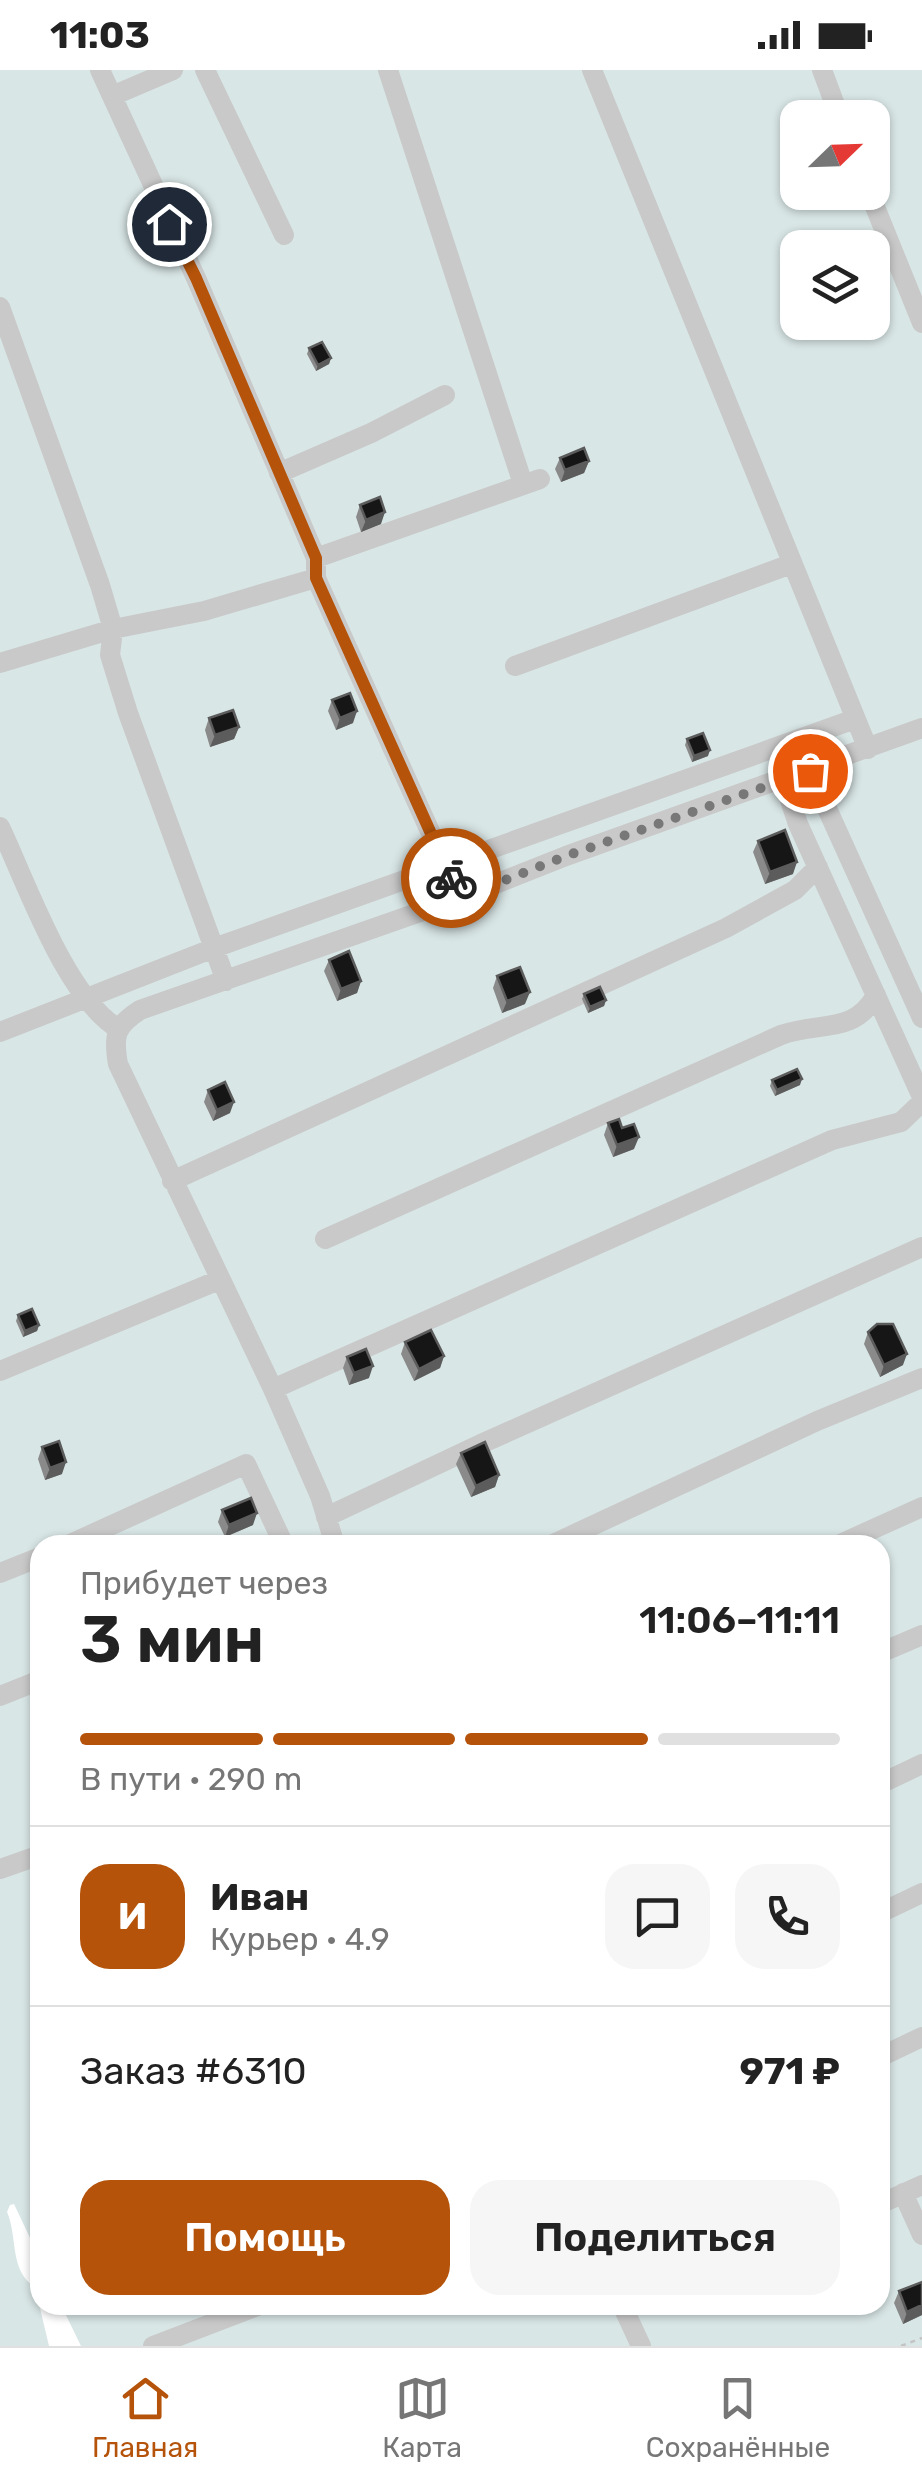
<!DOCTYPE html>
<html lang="ru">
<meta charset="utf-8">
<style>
body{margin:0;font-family:Rubik,sans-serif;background:#f6f6f6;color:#222;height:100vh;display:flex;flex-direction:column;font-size:38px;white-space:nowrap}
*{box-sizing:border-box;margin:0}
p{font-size:32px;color:#767676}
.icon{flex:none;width:55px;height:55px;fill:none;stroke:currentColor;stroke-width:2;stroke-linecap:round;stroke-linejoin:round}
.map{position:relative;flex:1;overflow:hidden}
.details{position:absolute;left:30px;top:1465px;width:860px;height:780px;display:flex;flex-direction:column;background:#fff;border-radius:30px;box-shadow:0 2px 8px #0004}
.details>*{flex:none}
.needle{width:65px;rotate:67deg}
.controls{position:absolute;left:780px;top:30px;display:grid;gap:20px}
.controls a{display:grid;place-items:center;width:110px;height:110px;border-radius:20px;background:#fff;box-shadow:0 2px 8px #0004;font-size:50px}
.pin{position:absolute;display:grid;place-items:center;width:85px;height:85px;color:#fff;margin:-42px;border:5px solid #fff;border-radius:50%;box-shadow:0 2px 10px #0007}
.courier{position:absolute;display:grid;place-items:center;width:100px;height:100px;margin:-50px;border:8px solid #b45309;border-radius:50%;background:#fff;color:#222;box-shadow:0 2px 12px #0007}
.headline em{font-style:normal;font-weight:600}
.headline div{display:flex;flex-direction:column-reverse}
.headline{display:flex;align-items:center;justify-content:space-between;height:170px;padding:0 50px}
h1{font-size:65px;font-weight:600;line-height:75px}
.bar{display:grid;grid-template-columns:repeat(4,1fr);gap:15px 10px;align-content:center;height:120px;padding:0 50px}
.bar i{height:12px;border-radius:8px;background:#e0e0e0}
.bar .on{background:#b45309}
.bar p{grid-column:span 4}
.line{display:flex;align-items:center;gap:25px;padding:0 50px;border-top:2px solid #e0e0e0}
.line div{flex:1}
.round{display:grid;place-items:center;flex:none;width:105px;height:105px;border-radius:30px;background:#f6f6f6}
.primary-button{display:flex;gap:20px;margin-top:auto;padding:20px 50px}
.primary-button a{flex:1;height:115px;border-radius:30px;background:#b45309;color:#fff;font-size:40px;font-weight:600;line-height:115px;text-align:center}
.primary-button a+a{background:#f6f6f6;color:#222}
.status{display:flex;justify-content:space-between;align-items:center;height:70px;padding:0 50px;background:#fff;direction:ltr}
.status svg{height:28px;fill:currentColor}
.menu{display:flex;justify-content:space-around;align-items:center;height:140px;border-top:2px solid #e0e0e0;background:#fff;font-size:28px;color:#767676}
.menu a{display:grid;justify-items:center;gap:5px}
.menu .on{color:#b45309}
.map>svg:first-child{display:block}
.green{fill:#d9e6e6;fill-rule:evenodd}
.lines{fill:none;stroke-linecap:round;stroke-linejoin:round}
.path{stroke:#c3c3c3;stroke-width:2.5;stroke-dasharray:5 5;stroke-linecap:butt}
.minor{stroke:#c9c9c9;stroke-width:20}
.wall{fill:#8a8a8a}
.shaded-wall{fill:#5c5c5c}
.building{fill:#161616;stroke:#5c5c5c;stroke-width:2.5}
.done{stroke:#787878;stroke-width:10;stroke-dasharray:0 18}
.route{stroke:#b45309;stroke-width:12}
</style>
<div class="status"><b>11:03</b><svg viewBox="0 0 49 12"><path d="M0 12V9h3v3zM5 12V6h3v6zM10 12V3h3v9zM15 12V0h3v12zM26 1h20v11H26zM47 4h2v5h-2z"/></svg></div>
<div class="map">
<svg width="922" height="2276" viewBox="0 0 922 2276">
<rect width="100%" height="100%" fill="#fff"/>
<path class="green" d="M0 0H922V2276H81L61 2235H880V1475H40V2189L14 2134 10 2135 7 2142C18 2167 9 2201 35 2217L49 2276H0ZM798 48H872V122H798ZM798 178H872V252H798Z"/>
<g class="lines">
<path class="path" d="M901 2276 922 2268"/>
<path class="minor" d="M100 0 196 208 316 488V508L460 828
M205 0 284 165
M388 0 523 414
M592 0 868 679
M822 0 840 48
M112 26 173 0
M869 122 922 253
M0 237 100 515 113 559 110 585 128 643 226 911
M279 403 371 363 445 325
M316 488 540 409
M0 593 113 559 204 541 316 508
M515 596 791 494
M810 701 922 948
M790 708 789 727 798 754 922 1027
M0 757C27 814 65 925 117 958
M0 962 214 878 855 649
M172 1111 726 858 795 820 818 797
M325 1169 781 965C819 951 854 965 876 925
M0 1301 219 1210
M273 1319 832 1070 901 1052 922 1032
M326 1447 483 1373 922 1177
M68 1475 246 1394 284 1475
M335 1475 320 1426 273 1319 118 994C113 966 115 956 140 940L460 828 566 786 922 658
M551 1475 817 1351 922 1308
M838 1475 922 1437
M0 1503 40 1487
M880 1583 922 1565
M0 1626 40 1610
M880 1714 922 1694
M0 1799 40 1785
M880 1843 922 1823
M880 1987 922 1967
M903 2123 922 2165
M880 2134 922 2115
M622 2235 641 2276
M153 2276 260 2235"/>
</g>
<path class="wall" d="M309 278 331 288 329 294 316 301 307 284Z
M560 388 589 391 584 403 561 412 555 399Z
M360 435 381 454 361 462 356 447Z
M332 630 353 653 336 660 328 641Z
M209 648 239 657 234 669 210 677 205 660Z
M687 669 708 686 692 692 685 675Z
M758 771 793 804 765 814 753 782Z
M329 890 361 911 357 923 337 931 324 901Z
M497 906 525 934 502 943 493 918Z
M584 924 606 930 604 936 588 943 582 929Z
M772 1010 800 1015 775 1026 770 1016Z
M208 1020 230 1043 213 1051 204 1032Z
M608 1053 622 1058 634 1079 613 1087 604 1065Z
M18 1245 39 1255 37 1261 23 1267 16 1251Z
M868 1262 903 1295 880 1307 864 1274Z
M405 1272 444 1286 440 1298 414 1311 401 1284Z
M347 1287 369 1308 349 1315 343 1298Z
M42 1377 62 1404 45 1410 38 1389Z
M461 1383 499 1405 495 1417 471 1427 456 1394Z
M222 1440 253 1455 225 1467 218 1452Z
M922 2212V2245L903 2254 894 2233 899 2221Z"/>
<path class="shaded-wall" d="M331 288 329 294 316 301 318 295Z
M589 391 584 403 561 412 565 400Z
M385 442 381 454 361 462 366 450Z
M357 641 353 653 336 660 340 648Z
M239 657 234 669 210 677 215 665Z
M710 680 708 686 692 692 694 686Z
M797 792 793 804 765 814 770 802Z
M361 911 357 923 337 931 341 919Z
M530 922 525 934 502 943 507 931Z
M606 930 604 936 588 943 590 937Z
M802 1009 800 1015 775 1026 777 1020Z
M234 1032 230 1043 213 1051 217 1040Z
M639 1067 634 1079 613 1087 617 1075Z
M39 1255 37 1261 23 1267 25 1261Z
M907 1284 903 1295 880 1307 884 1295Z
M444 1286 440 1298 414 1311 419 1299Z
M373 1296 369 1308 349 1315 354 1303Z
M66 1392 62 1404 45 1410 50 1398Z
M499 1405 495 1417 471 1427 476 1416Z
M257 1443 253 1455 225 1467 229 1455Z
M922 2235V2245L903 2254 907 2242Z"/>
<path class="building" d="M322 272 331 288 318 295 309 278Z
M584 378 589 391 565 400 560 388Z
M380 427 385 442 366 450 360 435Z
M350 623 357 641 340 648 332 630Z
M233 640 239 657 215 665 209 648Z
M703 663 710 680 694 686 687 669Z
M785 760 797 792 770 802 758 771Z
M349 881 361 911 341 919 329 890Z
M520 897 530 922 507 931 497 906Z
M600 917 606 930 590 937 584 924Z
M797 999 802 1009 777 1020 772 1010Z
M225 1012 234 1032 217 1040 208 1020Z
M619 1049 622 1058 634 1054 639 1067 617 1075 608 1053Z
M32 1239 39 1255 25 1261 18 1245Z
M877 1254H893L907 1284 884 1295 868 1262Z
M431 1260 444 1286 419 1299 405 1272Z
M366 1279 373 1296 354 1303 347 1287Z
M59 1371 66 1392 50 1398 42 1377Z
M485 1372 499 1405 476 1416 461 1383Z
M251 1428 257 1443 229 1455 222 1440Z
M922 2212V2235L907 2242 899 2221Z"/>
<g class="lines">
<path class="done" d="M451 808 460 828 566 786 810 701"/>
<path class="route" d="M169 154 196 208 316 488V508L451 808"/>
</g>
</svg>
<div class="controls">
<a><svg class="needle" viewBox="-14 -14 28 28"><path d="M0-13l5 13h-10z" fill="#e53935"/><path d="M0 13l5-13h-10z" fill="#767676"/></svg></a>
<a><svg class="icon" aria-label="layers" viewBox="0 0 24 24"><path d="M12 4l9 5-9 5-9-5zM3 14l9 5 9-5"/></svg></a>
</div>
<div class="pin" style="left:810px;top:701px;background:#ea580c"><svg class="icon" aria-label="bag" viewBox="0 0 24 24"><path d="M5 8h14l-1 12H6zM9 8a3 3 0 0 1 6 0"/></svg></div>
<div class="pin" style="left:169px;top:154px;background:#1f2937"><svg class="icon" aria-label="home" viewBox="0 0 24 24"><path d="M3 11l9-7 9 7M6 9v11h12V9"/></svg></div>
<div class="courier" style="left:451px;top:808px"><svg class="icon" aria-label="bike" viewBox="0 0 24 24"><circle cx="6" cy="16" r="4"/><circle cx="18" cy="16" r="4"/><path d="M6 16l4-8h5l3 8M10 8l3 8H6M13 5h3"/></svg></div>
<section class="details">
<div class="headline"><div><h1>3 мин</h1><p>Прибудет через</p></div><em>11:06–11:11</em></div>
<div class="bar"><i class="on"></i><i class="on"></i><i class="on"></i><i></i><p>В пути · 290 m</p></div>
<div class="line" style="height:180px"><b class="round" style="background:#b45309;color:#fff">И</b><div><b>Иван</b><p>Курьер · 4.9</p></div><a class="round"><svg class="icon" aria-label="chat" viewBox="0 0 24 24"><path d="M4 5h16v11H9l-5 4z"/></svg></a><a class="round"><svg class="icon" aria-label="phone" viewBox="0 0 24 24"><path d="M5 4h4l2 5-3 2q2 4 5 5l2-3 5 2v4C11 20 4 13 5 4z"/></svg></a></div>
<div class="line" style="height:130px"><div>Заказ #6310</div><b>971 ₽</b></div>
<div class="primary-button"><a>Помощь</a><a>Поделиться</a></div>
</section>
</div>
<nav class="menu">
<a class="on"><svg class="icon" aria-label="home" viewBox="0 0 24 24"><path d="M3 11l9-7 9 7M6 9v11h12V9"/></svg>Главная</a>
<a><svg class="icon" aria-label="map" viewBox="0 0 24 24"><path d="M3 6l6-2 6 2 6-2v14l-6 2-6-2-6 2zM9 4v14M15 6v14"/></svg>Карта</a>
<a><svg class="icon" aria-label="saved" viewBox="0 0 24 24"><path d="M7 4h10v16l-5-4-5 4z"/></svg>Сохранённые</a>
</nav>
